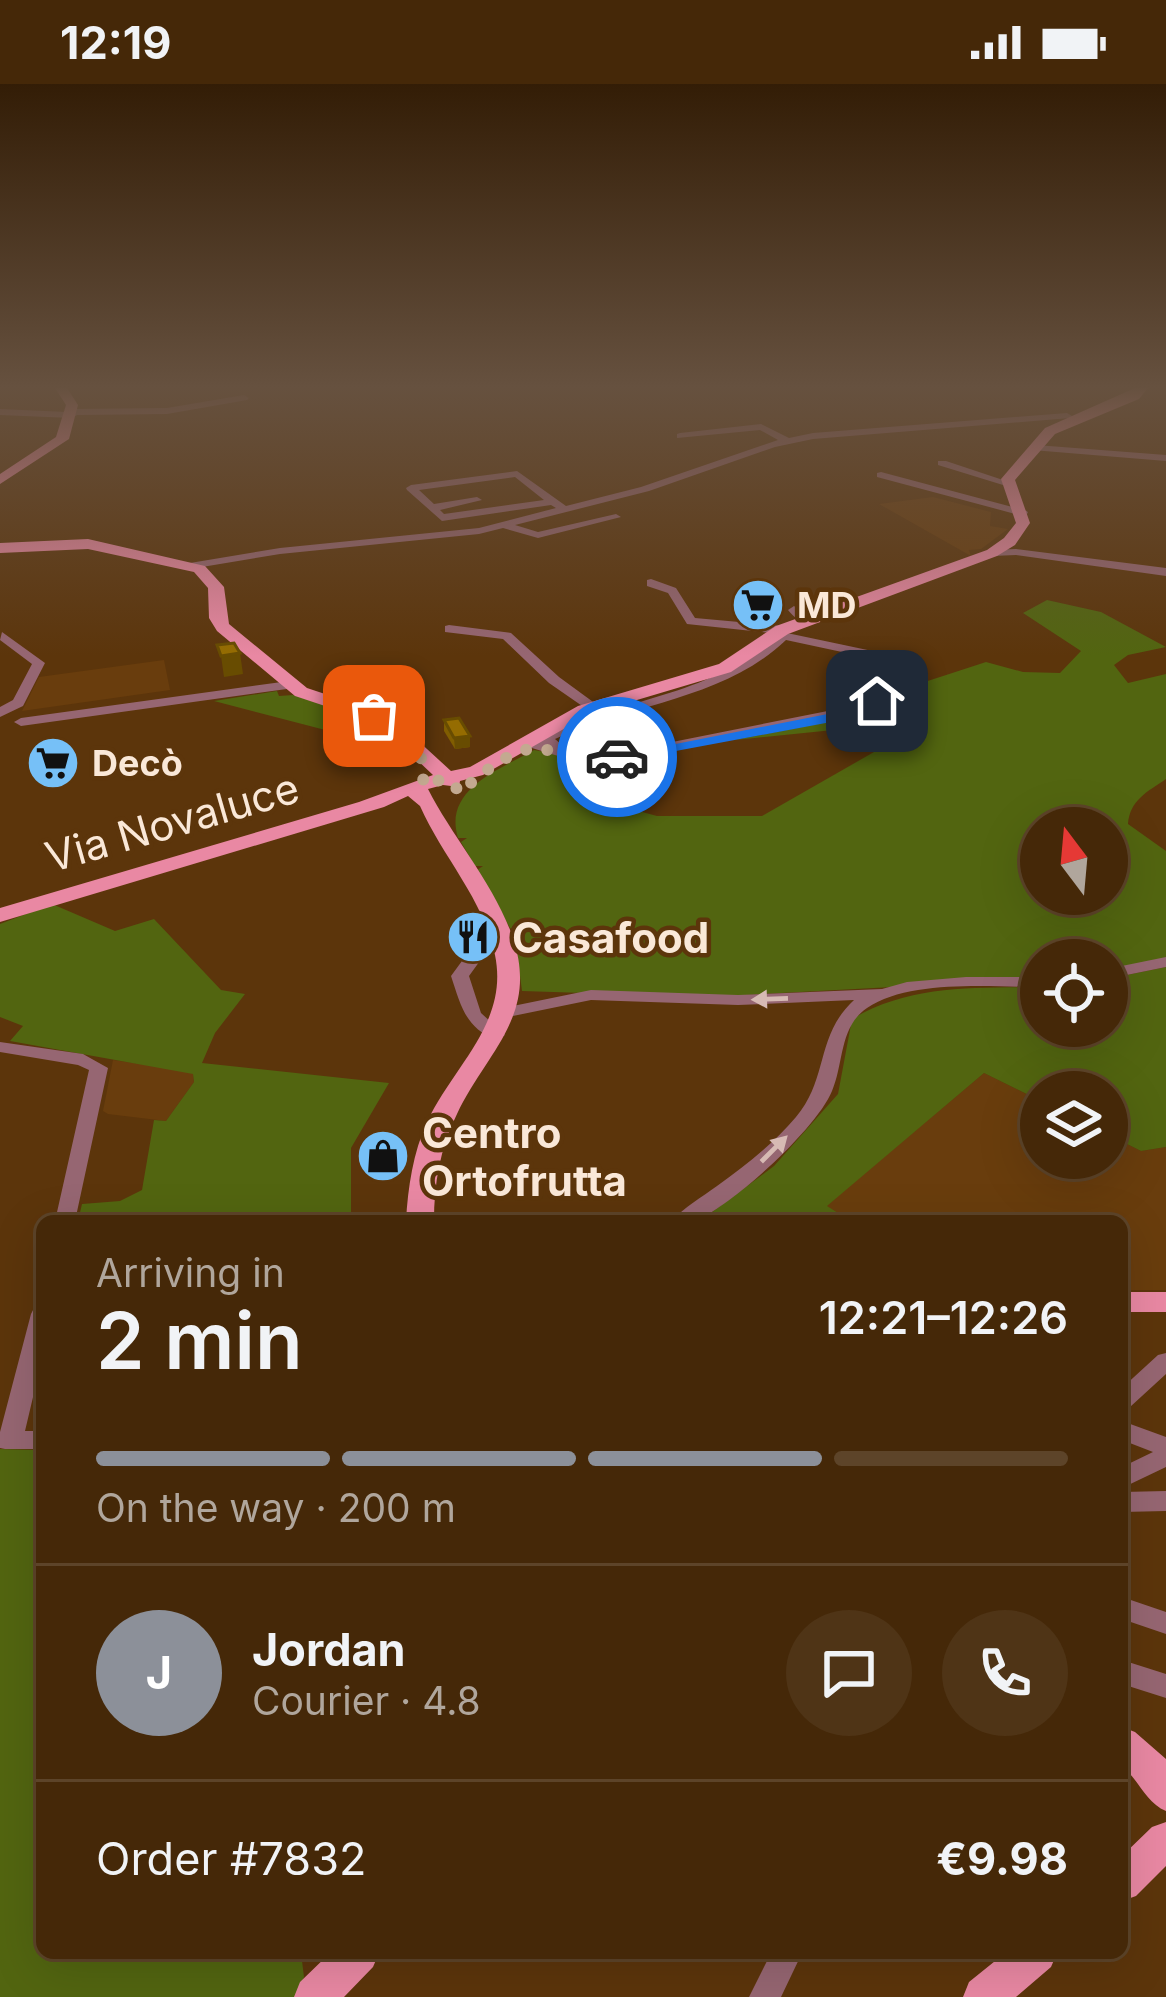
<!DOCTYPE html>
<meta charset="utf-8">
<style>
body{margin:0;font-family:Inter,sans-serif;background:#4f3416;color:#f1f3f6;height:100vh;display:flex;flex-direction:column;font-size:45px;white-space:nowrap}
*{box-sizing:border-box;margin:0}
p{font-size:39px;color:#b0a69c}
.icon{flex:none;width:66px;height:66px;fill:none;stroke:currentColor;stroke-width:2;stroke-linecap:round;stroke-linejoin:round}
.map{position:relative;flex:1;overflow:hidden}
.panel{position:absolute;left:36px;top:1131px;width:1092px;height:744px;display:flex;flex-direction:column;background:#452808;border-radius:18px;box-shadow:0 12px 48px #0002,0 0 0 3px #5d4429}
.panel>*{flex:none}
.needle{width:78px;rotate:344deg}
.buttons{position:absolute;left:1020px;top:723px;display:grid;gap:24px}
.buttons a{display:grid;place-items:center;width:108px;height:108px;border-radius:50%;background:#452808;box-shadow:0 12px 48px #0002,0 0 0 3px #5d4429;font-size:60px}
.pin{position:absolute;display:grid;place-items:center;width:102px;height:102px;color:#fff;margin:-51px;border-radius:24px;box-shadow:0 6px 18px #0006}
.courier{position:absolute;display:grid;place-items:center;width:120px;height:120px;margin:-60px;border:9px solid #1a73e8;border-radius:50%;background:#fff;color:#222;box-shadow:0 3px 15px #0007}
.headline em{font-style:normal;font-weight:600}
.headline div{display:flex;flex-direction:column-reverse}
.headline{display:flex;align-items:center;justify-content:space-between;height:204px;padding:0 60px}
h1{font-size:78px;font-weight:600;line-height:90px}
.bar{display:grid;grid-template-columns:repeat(4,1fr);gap:18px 12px;align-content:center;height:144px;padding:0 60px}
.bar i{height:15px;border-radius:9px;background:#5d4429}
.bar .current{background:#8c9099}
.bar p{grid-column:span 4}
.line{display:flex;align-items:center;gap:30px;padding:0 60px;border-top:3px solid #5d4429}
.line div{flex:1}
.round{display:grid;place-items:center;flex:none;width:126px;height:126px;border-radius:63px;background:#4f3416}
.status{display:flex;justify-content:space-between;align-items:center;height:84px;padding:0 60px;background:#452808;direction:ltr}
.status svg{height:33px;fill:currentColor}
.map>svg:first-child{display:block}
.built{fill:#693d0d}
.green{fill:#526510;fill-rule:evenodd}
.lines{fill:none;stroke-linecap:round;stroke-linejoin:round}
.minor{fill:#966672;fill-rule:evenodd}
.major{fill:#e988a3;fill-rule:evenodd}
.wall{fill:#805d01}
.shaded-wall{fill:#684c01}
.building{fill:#956c01;stroke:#684c01;stroke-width:3}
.oneway{fill:#d7bab4}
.route{fill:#1a73e8}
.done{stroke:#c3a990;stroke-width:12;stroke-dasharray:0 21.6}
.labels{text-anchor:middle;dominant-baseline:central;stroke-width:9;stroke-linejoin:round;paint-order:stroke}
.far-poi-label{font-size:36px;font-weight:bold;fill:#fae8d8;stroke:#5c350b;text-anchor:start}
.street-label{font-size:42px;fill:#fae8d8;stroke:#5c350b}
.poi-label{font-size:42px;font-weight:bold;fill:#fae8d8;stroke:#5c350b;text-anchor:start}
</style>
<div class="status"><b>12:19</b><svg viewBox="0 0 49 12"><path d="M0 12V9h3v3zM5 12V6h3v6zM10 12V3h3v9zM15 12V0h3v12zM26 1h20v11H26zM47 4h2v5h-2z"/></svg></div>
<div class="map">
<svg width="1166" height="1913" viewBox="0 0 1166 1913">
<rect width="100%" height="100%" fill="#5c350b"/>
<path class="built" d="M933 413 991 428 990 442 1008 445 981 465 969 466 971 472 879 420Z
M164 576 170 606 22 627 39 593Z
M113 976 183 986 193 989 194 998 166 1037 108 1030 103 1027Z
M984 989 1041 1017V1074H1107V1050L1141 1067 1166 1063V1206H1122V1137H851L826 1122Z"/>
<path class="green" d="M1047 516 1101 528 1166 563 1128 571 1114 581 1128 599 1166 590V695C1147 708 1130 716 1128 740L1166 767V874L1107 886V876H1041V895L708 913 522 907 515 854 519 849 510 844 477 786 483 782H475L461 758 467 754H458C443 705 499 686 534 666L556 670 586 712 594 715 657 732H762L916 644 863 643 735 656 878 628 883 616H907L897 607 986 578 1023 588 1060 589 1081 567 1023 529ZM1041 744H1107V810H1041Z
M277 607 279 612 293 611 377 638 404 663 357 671 356 654 214 617Z
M52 820 115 847 154 835 221 906 245 910 215 949 202 979 389 999 351 1064V1137H78L82 1120 120 1117 142 1106 154 1036 166 1037 194 998 193 990 10 957 23 942 0 933V840Z
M1166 883V1063L1141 1067 1107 1050V1008H1041V1017L984 989 827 1122 851 1137H700L774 1082 838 1010 852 935C911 900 974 904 1041 903V942H1107V895Z
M0 1365 42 1366V1869H301L304 1893 297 1913H0Z"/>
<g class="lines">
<path class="minor" d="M244 311 249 314 247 316 167 330 77 331 72 334 0 331V325L67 328 72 325 167 324Z
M1067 329 1072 332 1070 334 813 355 775 363 649 407 515 441 538 448 616 430 621 433 538 454 503 444 479 450 280 470 190 485 184 482 190 479 280 464 479 444 556 424 551 421 442 437 407 406 406 404 411 401 517 387 566 422 641 403 778 356 760 346 677 354V350L680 349 761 340 789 354 813 349ZM515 393 544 416 444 430 440 426 482 416 477 413 434 420 419 406Z
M1036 361 1166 371V377L1032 366V362Z
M938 377H946L1012 399 1003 401 938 381Z
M881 388 1027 427 1028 429 1023 432 877 393V389Z
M1016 465 1166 484V492L1016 471 992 472 986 469 992 466Z
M651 495 676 504 695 534 782 542 786 543 787 549 896 572 897 575 881 622 874 626 591 682 522 661V655L540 657V652C616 616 711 613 774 553L771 549 687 540 668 509 647 502V496ZM786 556 884 577 868 619 592 674 560 664 562 661 555 655C632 619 723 616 786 556Z
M794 522 812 534V540C803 542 794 533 788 526Z
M449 541 511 549 559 593 600 623 598 626H588L549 599 503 555 445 548V542Z
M2 548 45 579 23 622 0 633V623L13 616 32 580 0 556Z
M289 597 296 601 294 604 21 642 14 638 21 634Z
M501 853 507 854 509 858 507 862 482 874 469 892 481 929 505 951 496 956C465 943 461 922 451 892L470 866Z
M1166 873V883L1107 895V885Z
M966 893H1041V903C991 903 910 895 867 924 839 943 844 979 832 1007 817 1044 736 1118 699 1135 691 1138 681 1137 672 1137 684 1123 702 1113 717 1102 745 1082 773 1060 796 1033 829 994 815 952 854 916L738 921 591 916 503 934 494 929 503 924 591 906 738 911 882 905 907 898Z
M0 958 83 970 108 984 75 1137H55L89 986 78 981 0 968Z
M42 1222V1275L25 1347H42V1365H5L0 1364V1348L31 1230 34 1224Z
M1166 1269V1290L1130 1323 1122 1326V1304L1158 1271Z
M1122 1337 1166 1353V1383L1122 1404V1383L1153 1368 1122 1356Z
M1166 1407V1427L1122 1428V1408Z
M1122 1513 1166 1528V1550L1122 1535Z
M1122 1576 1166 1590V1614L1122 1600Z
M771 1869H802L781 1913H749Z"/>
<path class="major" d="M55 304H67L78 321 69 355 0 400V390L56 353 66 321Z
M1135 304H1148L1139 315 1055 350 1015 396 1030 439 1015 461 997 472 788 550 731 588 590 630 483 691 460 697 459 703 443 701 428 705C451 751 495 801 513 854 539 932 487 967 457 1030 440 1064 434 1100 434 1137H406C408 1103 413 1069 427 1038 454 981 509 939 495 871 484 816 442 772 420 722L408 712 384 723 0 838V824L359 718 433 691 379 640 295 612 217 547 209 534 208 504 194 488 88 465 0 469V459L88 455 205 482 224 503 229 540 307 604 391 632 451 687 470 683 578 622 719 580 776 542 987 466 1004 454 1016 439 1001 395 1045 344Z
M1122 1208H1166V1228H1122Z
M1122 1643 1135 1648 1166 1675V1727C1146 1719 1139 1696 1122 1682Z
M1166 1738V1782L1136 1812 1122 1817V1772L1152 1743Z
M330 1869H379L373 1883 344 1913H294L300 1898Z
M1005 1869H1057L1051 1883 1016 1913H963L969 1898Z"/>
</g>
<path class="wall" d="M444 636 470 663 455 665 444 647Z"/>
<path class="shaded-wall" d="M240 569 243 590 224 593 221 572Z
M470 652V663L455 665 454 654Z"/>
<path class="building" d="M234 559 240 569 221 572 217 561Z
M459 634 470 652 454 654 444 636Z"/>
<defs><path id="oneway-solid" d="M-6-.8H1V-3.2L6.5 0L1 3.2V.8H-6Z" transform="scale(3)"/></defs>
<g class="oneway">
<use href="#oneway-solid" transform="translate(770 915) rotate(178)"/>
<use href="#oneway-solid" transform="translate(774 1065) rotate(-45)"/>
</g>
<linearGradient id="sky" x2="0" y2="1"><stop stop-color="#331d06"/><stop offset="0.53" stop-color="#66513f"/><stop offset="1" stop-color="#66513f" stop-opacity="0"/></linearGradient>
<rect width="1166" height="572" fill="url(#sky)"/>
<path class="route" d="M871 614 884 617 863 632 617 678 610 673 858 624Z"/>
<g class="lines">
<path class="done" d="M374 632C400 641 432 671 422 700L441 696 455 700 458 709 499 677 530 664 563 668 585 678 617 673"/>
</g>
<defs>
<g id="supermarket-disc" transform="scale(2.7)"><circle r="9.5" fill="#76c0f7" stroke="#5c350b"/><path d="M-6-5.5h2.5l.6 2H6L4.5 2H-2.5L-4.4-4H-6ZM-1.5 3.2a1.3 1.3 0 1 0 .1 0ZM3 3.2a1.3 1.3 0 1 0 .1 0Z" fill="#111"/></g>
<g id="restaurant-disc" transform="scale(2.7)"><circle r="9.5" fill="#76c0f7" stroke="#5c350b"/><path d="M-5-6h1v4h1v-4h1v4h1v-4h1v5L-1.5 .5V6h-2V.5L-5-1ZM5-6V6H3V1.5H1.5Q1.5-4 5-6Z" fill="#111"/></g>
<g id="shop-disc" transform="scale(2.7)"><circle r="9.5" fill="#76c0f7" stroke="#5c350b"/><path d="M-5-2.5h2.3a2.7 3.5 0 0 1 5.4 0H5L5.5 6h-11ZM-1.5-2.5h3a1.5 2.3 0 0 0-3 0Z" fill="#111"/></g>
</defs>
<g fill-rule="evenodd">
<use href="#supermarket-disc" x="758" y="521"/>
<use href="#supermarket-disc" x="53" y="679"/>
<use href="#restaurant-disc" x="473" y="853"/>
<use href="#shop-disc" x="383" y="1072"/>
</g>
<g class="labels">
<g class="far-poi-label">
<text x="797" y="521">MD</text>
<text x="92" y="679">Decò</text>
</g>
<g class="street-label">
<text transform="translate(172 738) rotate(-16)">Via Novaluce</text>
</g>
<g class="poi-label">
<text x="512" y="853">Casafood</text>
<text x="422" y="1048">Centro<tspan x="422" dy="48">Ortofrutta</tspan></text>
</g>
</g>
</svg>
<div class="buttons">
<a><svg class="needle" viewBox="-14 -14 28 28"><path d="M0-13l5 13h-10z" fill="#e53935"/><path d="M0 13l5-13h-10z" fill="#b0a69c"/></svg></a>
<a><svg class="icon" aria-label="locate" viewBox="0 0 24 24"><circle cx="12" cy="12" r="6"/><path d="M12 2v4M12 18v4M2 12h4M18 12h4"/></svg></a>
<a><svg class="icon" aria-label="layers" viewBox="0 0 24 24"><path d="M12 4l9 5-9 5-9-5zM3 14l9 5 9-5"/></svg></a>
</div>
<div class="pin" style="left:374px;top:632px;background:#ea580c"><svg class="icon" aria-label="bag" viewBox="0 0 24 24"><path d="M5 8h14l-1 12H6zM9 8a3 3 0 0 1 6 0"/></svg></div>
<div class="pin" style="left:877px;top:617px;background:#1f2937"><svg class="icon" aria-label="home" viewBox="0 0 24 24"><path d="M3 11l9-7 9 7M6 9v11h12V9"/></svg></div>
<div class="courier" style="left:617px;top:673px"><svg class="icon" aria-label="car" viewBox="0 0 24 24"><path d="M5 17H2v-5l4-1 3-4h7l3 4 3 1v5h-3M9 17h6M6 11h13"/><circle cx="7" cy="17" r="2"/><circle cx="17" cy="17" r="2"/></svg></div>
<section class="panel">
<div class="headline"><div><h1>2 min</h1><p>Arriving in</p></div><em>12:21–12:26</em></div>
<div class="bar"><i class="current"></i><i class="current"></i><i class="current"></i><i></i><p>On the way · 200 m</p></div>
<div class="line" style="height:216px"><b class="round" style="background:#8c9099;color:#fff">J</b><div><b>Jordan</b><p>Courier · 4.8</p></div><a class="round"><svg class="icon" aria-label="chat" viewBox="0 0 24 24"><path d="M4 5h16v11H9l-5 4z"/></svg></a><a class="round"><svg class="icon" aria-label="phone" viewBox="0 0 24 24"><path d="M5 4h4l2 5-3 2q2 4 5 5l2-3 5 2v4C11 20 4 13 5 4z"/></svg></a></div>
<div class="line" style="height:156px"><div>Order #7832</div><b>€9.98</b></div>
</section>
</div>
